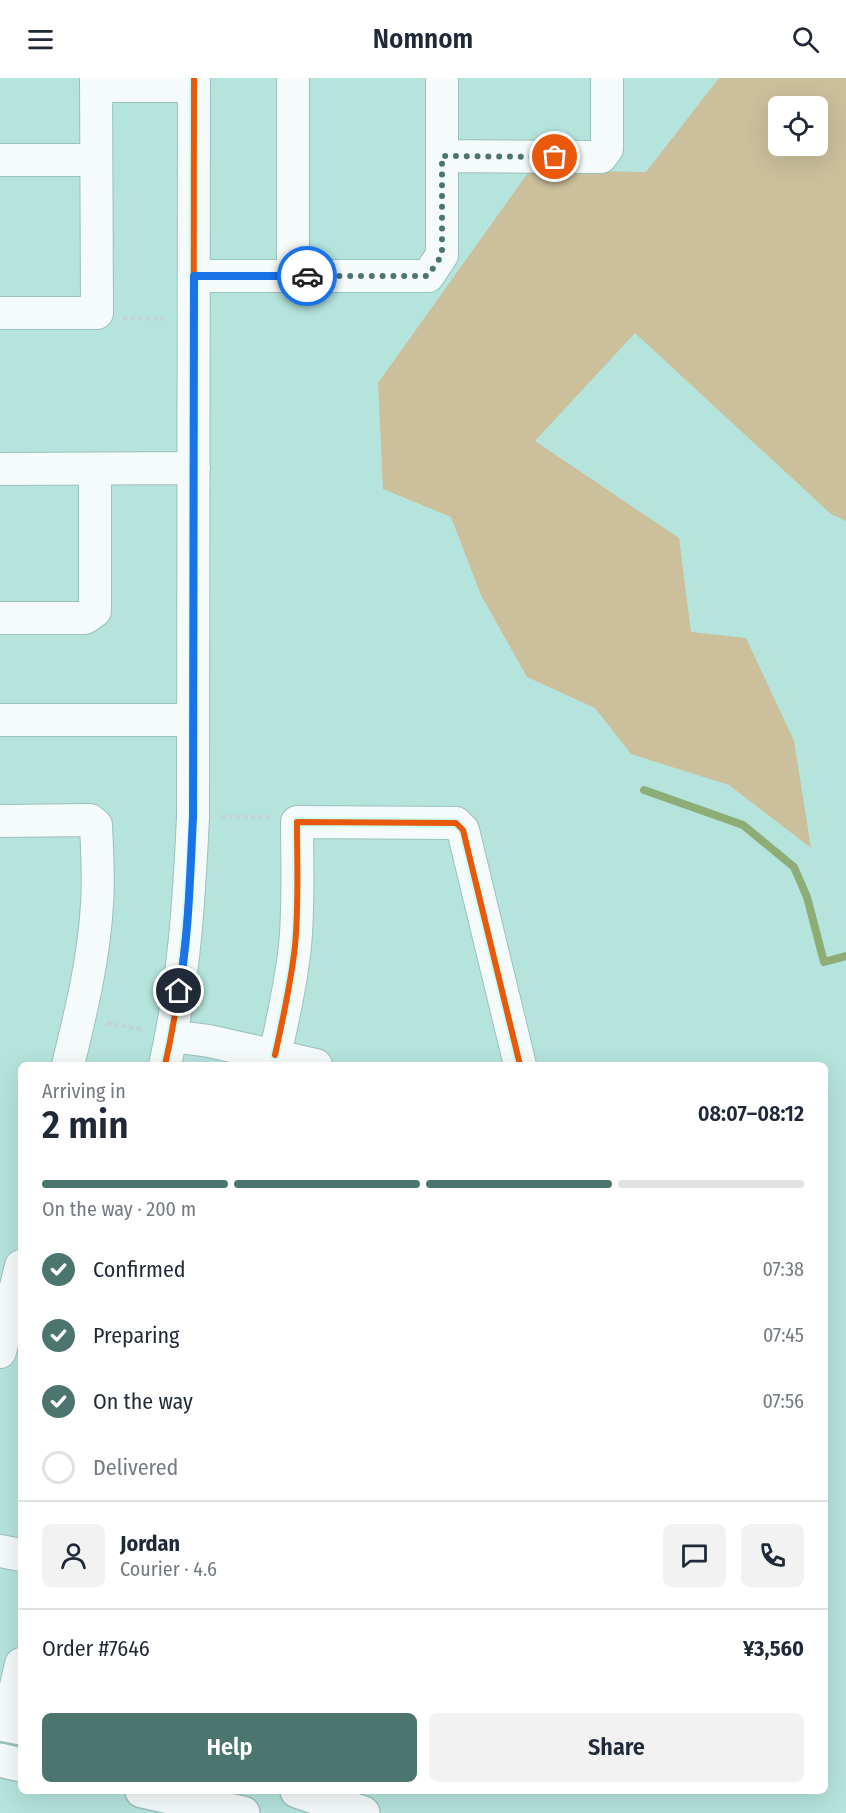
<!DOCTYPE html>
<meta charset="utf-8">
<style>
body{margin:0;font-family:"Fira Sans Condensed",sans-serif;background:#f2f2f3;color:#1f2937;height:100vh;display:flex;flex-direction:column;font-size:22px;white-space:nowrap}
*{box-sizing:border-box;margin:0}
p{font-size:20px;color:#747a83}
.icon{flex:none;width:33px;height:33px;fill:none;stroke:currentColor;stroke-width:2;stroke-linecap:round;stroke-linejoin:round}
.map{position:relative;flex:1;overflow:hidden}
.side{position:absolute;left:18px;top:984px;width:810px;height:732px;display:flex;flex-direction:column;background:#fff;border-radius:9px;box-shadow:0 6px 24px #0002}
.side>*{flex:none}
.tools{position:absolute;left:768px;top:18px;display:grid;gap:12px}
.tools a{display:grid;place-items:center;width:60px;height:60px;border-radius:9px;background:#fff;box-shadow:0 6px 24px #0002;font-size:30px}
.pin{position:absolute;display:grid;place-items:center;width:51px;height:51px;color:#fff;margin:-26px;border:3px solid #fff;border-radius:50%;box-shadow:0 2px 6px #0007}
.courier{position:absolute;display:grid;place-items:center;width:60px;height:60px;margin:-30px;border:4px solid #1a73e8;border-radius:50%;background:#fff;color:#222;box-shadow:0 2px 8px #0007}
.headline em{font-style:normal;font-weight:600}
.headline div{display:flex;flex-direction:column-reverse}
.headline{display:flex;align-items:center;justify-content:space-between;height:102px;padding:0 24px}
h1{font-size:39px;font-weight:600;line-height:45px}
.bar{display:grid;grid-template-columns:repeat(4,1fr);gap:9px 6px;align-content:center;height:72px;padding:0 24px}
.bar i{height:8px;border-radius:4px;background:#e0e1e3}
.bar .active{background:#4c756f}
.bar p{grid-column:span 4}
.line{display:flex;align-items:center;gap:15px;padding:0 24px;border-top:2px solid #e0e1e3}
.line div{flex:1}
.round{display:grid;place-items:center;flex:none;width:63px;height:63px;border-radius:9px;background:#f2f2f3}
ol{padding:0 24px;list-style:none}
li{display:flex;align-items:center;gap:18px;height:66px}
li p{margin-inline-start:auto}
li .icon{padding:6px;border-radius:50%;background:#4c756f;color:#fff;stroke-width:4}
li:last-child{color:#747a83}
li i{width:33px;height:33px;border:3px solid #e0e1e3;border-radius:50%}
.primary-button{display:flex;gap:12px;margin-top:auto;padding:12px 24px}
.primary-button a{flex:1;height:69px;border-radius:9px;background:#4c756f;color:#fff;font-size:24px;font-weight:600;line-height:69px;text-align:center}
.primary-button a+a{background:#f2f2f3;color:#1f2937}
header{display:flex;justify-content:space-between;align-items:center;height:78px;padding:0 24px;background:#fff;font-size:27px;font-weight:600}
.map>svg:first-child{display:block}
.forest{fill:#cbbf9c;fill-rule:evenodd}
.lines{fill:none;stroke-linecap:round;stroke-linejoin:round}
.stream{stroke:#8dac76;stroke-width:8}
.street-casing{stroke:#9bc1bc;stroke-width:34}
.secondary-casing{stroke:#9bc1bc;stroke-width:36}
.path{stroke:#c4d3d0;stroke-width:4;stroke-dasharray:4.5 3;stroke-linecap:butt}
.street{stroke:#f4fbfa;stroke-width:32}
.secondary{stroke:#f4fbfa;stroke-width:33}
.cycleway-casing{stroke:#ccfef6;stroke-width:10}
.cycleway{stroke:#e8590c;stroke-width:6}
.done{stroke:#4c756f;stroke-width:6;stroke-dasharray:0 10.8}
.route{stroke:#1a73e8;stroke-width:8}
</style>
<header><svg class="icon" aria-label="menu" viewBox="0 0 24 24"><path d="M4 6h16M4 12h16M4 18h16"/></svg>Nomnom<svg class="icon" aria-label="search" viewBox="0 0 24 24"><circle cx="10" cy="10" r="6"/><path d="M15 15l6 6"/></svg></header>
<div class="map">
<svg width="846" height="1735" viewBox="0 0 846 1735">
<rect width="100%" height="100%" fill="#b5e4dd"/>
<path class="forest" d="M719 0H846V443L831 436 635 255 535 363 679 460 691 554 746 560 794 663 811 770 729 707 631 676 595 630 527 599 481 517 451 439 383 411 378 305 530 92 646 94ZM778 28H818V68H778Z"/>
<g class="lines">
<path class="stream" d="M644 712 743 747 794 789 807 819 824 884 846 878"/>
<g class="street-casing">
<path id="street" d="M442 0V78
M96 8H194
M0 82H96
M194 198H428L442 177V78L601 79 607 71V0
M293 198V0
M0 235H97L96 0
M0 391 194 390
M0 540H85L95 533V391
M0 642H193
M0 743 90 742 96 747C97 773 99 800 97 826 94 881 81 934 68 987
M172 958 209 963 316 987
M275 977C283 941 291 905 295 868 299 827 297 785 297 744L456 745 463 752 520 987
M165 987C184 903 189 824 193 739L194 0
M0 1274 21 1188
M0 1473 21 1477
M7 1647 21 1586"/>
</g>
<g class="secondary-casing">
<path id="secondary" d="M0 1646 21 1650
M0 1682 21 1687
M142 1713 243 1735
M297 1713 363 1735"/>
</g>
<path class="path" d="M123 240 164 241
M221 739H270
M107 945 144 952"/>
<use href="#street" class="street"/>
<use href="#secondary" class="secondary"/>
<g class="cycleway-casing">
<path id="cycleway" d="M275 977C283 941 291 905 295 868 299 827 297 785 297 744L456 745 463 752 520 987
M165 987C184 903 189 824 193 739L194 0"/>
</g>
<use href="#cycleway" class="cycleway"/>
</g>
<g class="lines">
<path class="done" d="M307 198H428L442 177V78L555 79"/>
<path class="route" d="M179 913C189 855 190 797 193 739L194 198H307"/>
</g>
</svg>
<div class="tools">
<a><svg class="icon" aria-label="locate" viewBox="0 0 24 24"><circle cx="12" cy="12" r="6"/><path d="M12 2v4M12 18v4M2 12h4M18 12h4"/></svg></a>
</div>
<div class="pin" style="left:555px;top:79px;background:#ea580c"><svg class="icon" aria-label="bag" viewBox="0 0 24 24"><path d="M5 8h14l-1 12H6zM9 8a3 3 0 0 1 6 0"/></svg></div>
<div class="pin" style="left:179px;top:913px;background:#1f2937"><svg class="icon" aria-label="home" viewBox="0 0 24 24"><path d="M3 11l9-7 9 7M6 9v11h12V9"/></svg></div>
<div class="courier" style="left:307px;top:198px"><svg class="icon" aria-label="car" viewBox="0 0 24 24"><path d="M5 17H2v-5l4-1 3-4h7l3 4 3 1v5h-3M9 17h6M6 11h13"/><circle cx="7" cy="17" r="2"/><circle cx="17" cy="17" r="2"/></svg></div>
<section class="side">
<div class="headline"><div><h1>2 min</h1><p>Arriving in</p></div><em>08:07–08:12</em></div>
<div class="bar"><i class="active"></i><i class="active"></i><i class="active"></i><i></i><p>On the way · 200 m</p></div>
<ol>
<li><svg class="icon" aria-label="check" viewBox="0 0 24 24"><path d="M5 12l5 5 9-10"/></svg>Confirmed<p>07:38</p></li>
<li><svg class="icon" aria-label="check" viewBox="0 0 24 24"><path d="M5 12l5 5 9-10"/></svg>Preparing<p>07:45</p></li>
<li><svg class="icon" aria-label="check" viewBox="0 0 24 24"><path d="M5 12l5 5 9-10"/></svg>On the way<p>07:56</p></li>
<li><i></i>Delivered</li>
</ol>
<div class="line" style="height:108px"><a class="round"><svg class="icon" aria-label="person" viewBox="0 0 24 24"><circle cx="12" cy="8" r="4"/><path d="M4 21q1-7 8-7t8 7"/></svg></a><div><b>Jordan</b><p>Courier · 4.6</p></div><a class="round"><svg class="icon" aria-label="chat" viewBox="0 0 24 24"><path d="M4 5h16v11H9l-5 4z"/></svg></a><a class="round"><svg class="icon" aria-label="phone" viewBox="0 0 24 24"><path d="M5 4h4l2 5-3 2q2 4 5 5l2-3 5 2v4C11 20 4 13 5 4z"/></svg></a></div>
<div class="line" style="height:78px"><div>Order #7646</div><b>¥3,560</b></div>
<div class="primary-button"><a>Help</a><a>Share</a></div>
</section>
</div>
